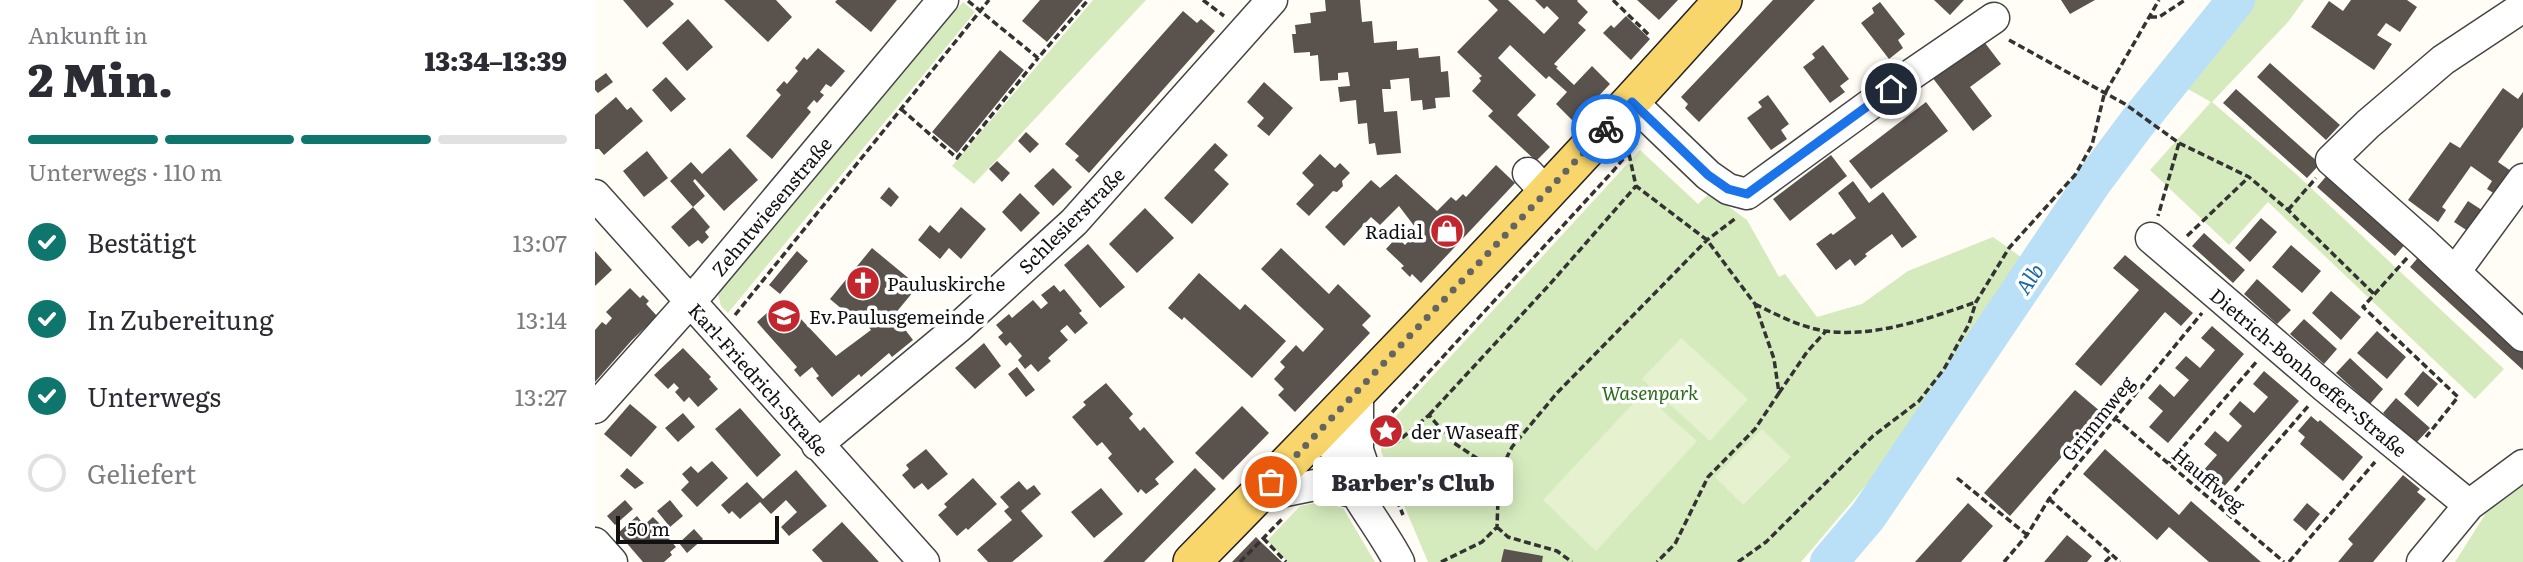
<!DOCTYPE html>
<html lang="de">
<meta charset="utf-8">
<style>
body{margin:0;font-family:Literata,serif;background:#f7f7f7;color:#2b2b33;height:100vh;display:flex;flex-direction:column;font-size:26px;white-space:nowrap}
*{box-sizing:border-box;margin:0}
p{font-size:23px;color:#7c7c81}
.icon{flex:none;width:38px;height:38px;fill:none;stroke:currentColor;stroke-width:2;stroke-linecap:round;stroke-linejoin:round}
.map{position:relative;flex:1;overflow:hidden}
.drawer{display:flex;flex-direction:column;background:#fff;width:595px}
.drawer>*{flex:none}
.scale{position:absolute;left:21px;bottom:18px;width:163px;box-sizing:border-box;padding-left:7px;border:4px solid #111;border-top:0;font-size:19px;line-height:24px;white-space:nowrap;color:#111;-webkit-text-stroke:5px #fff;paint-order:stroke}
.pin{position:absolute;display:grid;place-items:center;width:60px;height:60px;color:#fff;margin:-30px;border:4px solid #fff;border-radius:50%;box-shadow:0 2px 7px #0007}
.courier{position:absolute;display:grid;place-items:center;width:70px;height:70px;margin:-35px;border:5px solid #1a73e8;border-radius:50%;background:#fff;color:#222;box-shadow:0 2px 9px #0007}
.bubble{position:absolute;height:49px;border-radius:7px;background:#fff;box-shadow:0 4px 18px #0003;font-size:23px;font-weight:800;line-height:49px;text-align:center}
.head em{font-style:normal;font-weight:800}
.head div{display:flex;flex-direction:column-reverse}
.head{display:flex;align-items:center;justify-content:space-between;height:119px;padding:0 28px}
h1{font-size:46px;font-weight:800;line-height:52px}
.bar{display:grid;grid-template-columns:repeat(4,1fr);gap:10px 7px;align-content:center;height:84px;padding:0 28px}
.bar i{height:9px;border-radius:5px;background:#e1e1e2}
.bar .active{background:#0f766e}
.bar p{grid-column:span 4}
ol{padding:0 28px;list-style:none}
li{display:flex;align-items:center;gap:21px;height:77px}
li p{margin-inline-start:auto}
li .icon{padding:7px;border-radius:50%;background:#0f766e;color:#fff;stroke-width:4}
li:last-child{color:#7c7c81}
li i{width:38px;height:38px;border:4px solid #e1e1e2;border-radius:50%}
main{display:flex;flex:1;min-height:0}
.map>svg:first-child{display:block}
.green{fill:#d5ebbd}
.pitch{fill:#e6f2cf}
.lines{fill:none;stroke-linecap:round;stroke-linejoin:round}
.river{stroke:#b9e0f7;stroke-width:38}
.building{fill:#5a524d}
.minor-casing{stroke:#444;stroke-width:33}
.major-casing{stroke:#222;stroke-width:40}
.path{stroke:#333;stroke-width:3.5;stroke-dasharray:7 3.5;stroke-linecap:butt}
.minor{stroke:#fff;stroke-width:30}
.major{stroke:#f9d66b;stroke-width:37}
.done{stroke:#646461;stroke-width:7;stroke-dasharray:0 12.6}
.route{stroke:#1a73e8;stroke-width:9}
.labels{text-anchor:middle;dominant-baseline:central;stroke-width:7;stroke-linejoin:round;paint-order:stroke}
.street-label{font-size:19px;fill:#111;stroke:#fff}
.poi-label{font-size:19px;fill:#111;stroke:#fff;text-anchor:start}
.park-label{font-size:19px;font-style:italic;fill:#2f6b1f;stroke:#fff}
.water-label{font-size:21px;font-style:italic;fill:#1768a6;stroke:#fff}
</style>
<main>
<section class="drawer">
<div class="head"><div><h1>2 Min.</h1><p>Ankunft in</p></div><em>13:34–13:39</em></div>
<div class="bar"><i class="active"></i><i class="active"></i><i class="active"></i><i></i><p>Unterwegs · 110 m</p></div>
<ol>
<li><svg class="icon" aria-label="check" viewBox="0 0 24 24"><path d="M5 12l5 5 9-10"/></svg>Bestätigt<p>13:07</p></li>
<li><svg class="icon" aria-label="check" viewBox="0 0 24 24"><path d="M5 12l5 5 9-10"/></svg>In Zubereitung<p>13:14</p></li>
<li><svg class="icon" aria-label="check" viewBox="0 0 24 24"><path d="M5 12l5 5 9-10"/></svg>Unterwegs<p>13:27</p></li>
<li><i></i>Geliefert</li>
</ol>
</section>
<div class="map">
<svg width="1928" height="562" viewBox="0 0 1928 562">
<rect width="100%" height="100%" fill="#fffdf5"/>
<path class="green" d="M498 0H551L379 184 357 166Z
M1649 0H1709L1693 22 1617 102 1700 173 1909 369 1880 399 1673 202 1634 245 1555 170 1616 102 1584 84Z
M368 2 380 12 133 313 126 306 123 294Z
M1045 150 1103 204 1115 193 1152 220 1184 277 1190 274 1222 317 1267 304 1313 271 1398 237 1426 257 1329 417 1206 562H833L786 451 790 428Z
M1928 483V562H1860L1891 513Z
M726 502 748 508 780 562H693L672 541 705 506Z"/>
<path class="pitch" d="M1086 338 1153 399 1115 441 1047 379Z
M1048 393 1102 441 1001 551 948 500Z
M1167 429 1196 457 1148 505 1120 477Z"/>
<g class="lines">
<path class="river" d="M1234 562 1273 516 1498 182 1542 123 1641 0"/>
</g>
<path class="building" d="M28 0H75L79 4 52 28Z
M129 0H181L197 17 173 42Z
M242 0H302L276 32 240 2Z
M445 0H488L452 42 427 21Z
M730 0H765L767 22 777 21 779 43 802 41V50L823 48 824 58 845 56 846 72 853 71 855 97 840 98 841 108 828 110 827 100 816 101 814 78 795 80 796 89H787L789 112 802 111 806 153 782 155 780 143 774 144 772 123 763 124 761 100 745 102 743 87 755 86 753 72 743 73V80L725 81 723 55 715 56V52L699 53 697 34H701L700 25 716 23 715 13 731 11Z
M893 0H913L949 34 964 18 952 6 949 9 940 0H983L982 1 993 12 983 23 991 30 959 64 963 67 961 68 979 85 997 66 1015 84 979 122 961 104 972 92 954 76 951 79 915 45 903 58 941 95 922 115 955 147 941 161 893 116 898 111 877 91 886 81 884 78 887 76 862 52 903 10Z
M1042 0H1083L1064 20Z
M1178 0H1220L1104 122 1090 108 1093 104 1086 97Z
M1339 0H1369L1355 15Z
M1466 0H1500L1475 14Z
M1756 0H1812L1822 7 1805 32 1791 23 1782 35 1797 44 1779 70 1716 27 1734 1 1748 11Z
M1285 2 1310 34 1303 40 1308 48 1294 59 1266 23 1279 13 1277 8Z
M588 11 602 23 606 19 620 31 494 173 480 160 484 156 470 144Z
M1031 16 1055 39 1036 60 1008 33 1016 25 1019 28Z
M93 19 118 47 92 71 67 43Z
M1387 39 1406 64 1375 87 1397 116 1378 131 1337 77Z
M1228 45 1254 79 1245 86 1250 92 1235 103 1208 67 1220 58 1217 54Z
M223 48 250 71 236 87 231 84 225 92 229 95 222 103 219 100 212 108 216 112 177 159 151 136 186 95 181 90 189 81 192 84 203 71 200 68 209 57 212 60Z
M405 50 429 70 362 153 337 132Z
M1675 63 1745 125 1731 140 1662 77Z
M11 73 18 82 3 93 0 90V81Z
M71 77 91 99 76 112 57 90Z
M669 82 698 108 674 136 662 126 669 118 652 102Z
M1908 88 1923 99 1928 92V127L1903 162 1919 173 1903 196 1892 189 1897 181 1876 166 1847 207 1851 210 1843 222 1813 200 1855 142 1865 148Z
M1641 89 1725 164 1712 178 1628 103Z
M1173 95 1194 124 1186 130 1192 139 1176 150 1152 118 1167 107 1163 102Z
M21 97 32 110 36 107 48 121 9 155 4 149H0V115Z
M1331 102 1353 131 1276 189 1254 161Z
M431 132 444 144 435 153 423 141Z
M620 143 633 155 619 170 634 184 597 224 569 198Z
M135 148 163 180 129 211 100 179 98 181 110 196 98 207 75 181 96 162 107 174Z
M52 151 73 178 49 197 28 171Z
M725 154 740 168 745 163 755 173 747 181 748 186 742 192 738 191 714 216 701 204 719 185 707 173Z
M1236 155 1252 176 1195 221 1178 199Z
M402 161 415 173 407 182 394 169Z
M901 165 920 183 826 283 817 274 815 277 806 268 809 266 791 249 802 237 810 245 823 231 804 206 785 225 776 217 749 246 730 227 776 180 785 188 801 174 842 211 856 197 861 201 868 194 871 197Z
M458 168 477 187 458 206 439 186Z
M1734 173 1812 242 1800 256 1722 187Z
M1258 181 1274 203 1288 192 1322 237 1307 248 1297 234 1270 254 1272 256 1260 266 1255 259 1241 270 1221 244 1236 233 1238 235 1261 218 1243 193Z
M294 187 304 197 296 207 285 198Z
M425 193 445 213 426 232 407 212Z
M1873 201 1893 214 1879 235 1859 222Z
M98 207 115 227 110 232 114 237 107 244 103 240 94 247 76 227Z
M366 207 391 229 366 259 354 248 345 259 323 240 335 225 344 233Z
M550 208 579 238 542 273 514 244Z
M1666 218 1682 232 1655 262 1640 248Z
M1609 233 1650 270 1638 283 1597 246Z
M493 244 530 287 505 308 469 265Z
M1696 245 1726 271 1707 293 1677 267Z
M277 248 323 286 299 315 318 340 297 357 294 353 266 377 264 374 237 397 221 378 224 376 217 367 205 377 199 370 202 367 162 322 187 299 241 356 276 330 270 322 267 326 235 299Z
M686 248 734 294 743 284 776 316 767 325 775 333 700 412 683 395 689 389 679 379 690 367 685 362 701 345 708 352 729 329 666 269Z
M0 251 17 270 0 286Z
M202 251 213 261 185 294 174 285Z
M1826 254 1928 347V370L1815 267Z
M1530 255 1598 313 1586 326 1570 312 1506 386 1480 364 1544 290 1518 268Z
M604 273 645 310 650 304 691 341 657 378 589 317 587 320 573 308Z
M1662 279 1696 310 1682 324 1649 294Z
M459 285 465 292 469 289 487 311 484 313 493 323 480 334 472 325 465 331 473 340 453 358 456 361 443 372 436 364 430 369 423 360 427 356 415 342 411 346 403 337 408 333 401 325 414 314 417 318 438 300 446 309 453 303 446 295Z
M35 288 45 298 48 295 54 301 51 304 62 316 37 340 0 382V330L7 322 11 325 17 318 11 312Z
M1736 291 1766 317 1746 340 1717 313Z
M1709 319 1742 349 1729 364 1695 334Z
M1617 326 1649 354 1573 443 1554 427 1568 411 1553 398 1565 384 1579 397 1594 380 1580 368 1591 356 1605 368 1620 350 1606 338Z
M1782 331 1811 357 1792 379 1762 353Z
M389 343 406 366 380 389 360 368Z
M88 348 116 377 114 379 123 389 103 407 94 397 89 402 80 392 84 388 79 383 73 389 59 375Z
M1755 358 1788 389 1775 404 1741 373Z
M422 367 440 390 431 397 413 374Z
M1669 371 1704 401 1627 489 1607 472 1622 455 1609 444 1620 431 1633 442 1647 426 1634 414 1645 401 1659 413 1673 397 1658 384Z
M1828 371 1843 384 1823 407 1809 394Z
M511 383 538 414 534 418 545 431 549 427 579 462 560 479 564 484 551 494 546 489 543 493 513 458 517 454 507 442 502 446 477 417 491 405 488 402Z
M1480 390 1506 412 1415 516 1389 493Z
M1801 398 1835 428 1821 443 1788 413Z
M35 404 62 427 36 457 9 434Z
M647 406 674 433 628 480 600 453Z
M145 408 186 455 162 477 120 429Z
M88 413 100 427 83 442 70 428Z
M1716 416 1723 422 1725 420 1768 457 1748 481 1705 444 1710 437 1703 431Z
M331 449 353 474 333 490 327 483 319 489 307 475 314 469 311 465Z
M1510 449 1584 515 1596 501 1666 562H1614L1574 527 1562 540 1488 474Z
M117 461 133 478 102 507 86 490 94 482 87 474 96 466 103 473Z
M32 468 49 483 40 489 25 476Z
M600 468 621 489 549 562H508Z
M201 470 232 506 194 536 186 527 202 512 191 500 176 514 165 502 145 519 137 511 134 514 126 505 152 482 168 499Z
M1808 475 1825 489 1822 492 1831 499 1778 562H1743L1758 544 1753 539Z
M378 478 402 504 373 530 371 528 362 536 343 515 352 507 349 504Z
M424 481 432 490 439 485 446 494 426 511 448 536 417 562H393L382 550 417 520 409 511 414 507 405 497Z
M506 488 528 514 499 538 476 512Z
M30 500 38 509 20 525 12 516Z
M75 500 88 516 75 527 62 511Z
M1373 503 1398 526 1366 562H1320Z
M1712 503 1725 514 1711 531 1698 520Z
M42 516 49 525 58 517 65 524 63 526 81 547 75 552 77 555 69 562H48L23 533Z
M247 522 274 551 284 562H228L217 550Z
M99 529 108 539 92 553 84 543Z
M1472 535 1497 556 1492 562H1449Z
M661 537 668 544 687 562H637Z
M909 549 948 556 947 562H906Z"/>
<g class="lines">
<g class="minor-casing">
<path id="minor" d="M1928 7 1848 60 1773 124 1736 160 1827 241 1928 336
M1037 102 1113 175 1133 189 1152 194 1317 74 1399 18
M933 173 952 193
M0 195 329 562
M1556 238 1730 387 1874 505
M1860 272 1928 179
M763 391V450L777 492
M0 408 109 286 348 0
M730 426C739 449 748 470 760 491 774 515 791 537 804 562
M222 445 364 327 479 222 677 0
M661 497 725 484 761 493
M0 543 17 562
M1827 562 1874 505 1928 465"/>
</g>
<g class="major-casing">
<path id="major" d="M597 562C777 378 956 192 1128 0"/>
</g>
<path class="path" d="M608 0 629 16
M1018 0 1055 36
M373 1 443 58 493 0
M1555 17H1564L1590 0
M1414 40 1530 104 1584 143 1563 216
M306 109 362 158 443 58
M1584 143 1654 177 1693 210 1780 295
M1034 154 1041 186 1112 240 1160 304 1179 359 1184 393 1160 429 1113 477 1080 544 1062 562
M1693 210 1721 178
M1592 236 1654 177
M1812 258 1768 307 1863 397 1831 437
M1160 304C1182 315 1205 327 1230 331 1279 338 1336 318 1381 302
M140 315 394 0
M1184 393 1212 352 1231 331
M834 415 955 284 1041 186
M1520 418 1689 562
M790 420 1019 170 1043 141
M788 442 801 443 834 415 856 441 904 473
M1574 463 1663 360
M1362 478 1431 534
M1454 499 1525 562
M802 500 808 515
M1626 507 1715 404
M902 527 913 537 962 551 977 562
M668 538 691 562
M645 562 688 518
M846 562 887 542 902 527 904 473 917 447 962 393 1112 240 1141 218
M1143 562 1171 542 1278 436 1324 401 1349 369 1374 324 1381 302 1414 248 1480 175 1497 145 1509 95 1564 0
M1409 562 1432 535 1454 499 1607 313
M1510 562 1517 555
M1694 562 1780 462"/>
<use href="#minor" class="minor"/>
<use href="#major" class="major"/>
</g>
<g class="lines">
<path class="done" d="M676 482 1011 129"/>
<path class="route" d="M1011 129 1037 102 1113 175 1133 189 1152 194 1296 89"/>
</g>
<defs>
<g id="shop-disc" transform="scale(1.75)"><circle r="9.5" fill="#c4262e" stroke="#fff"/><path d="M-5-2.5h2.3a2.7 3.5 0 0 1 5.4 0H5L5.5 6h-11ZM-1.5-2.5h3a1.5 2.3 0 0 0-3 0Z" fill="#fff"/></g>
<g id="church-disc" transform="scale(1.75)"><circle r="9.5" fill="#c4262e" stroke="#fff"/><path d="M-1.2-6h2.4v3.5h3.3v2.4h-3.3V6h-2.4V-.1h-3.3v-2.4h3.3Z" fill="#fff"/></g>
<g id="school-disc" transform="scale(1.75)"><circle r="9.5" fill="#c4262e" stroke="#fff"/><path d="M0-5L7-2L0 1L-7-2ZM-4 1L0 2.5L4 1V4Q0 6-4 4Z" fill="#fff"/></g>
<g id="sight-disc" transform="scale(1.75)"><circle r="9.5" fill="#c4262e" stroke="#fff"/><path d="M0-6L1.8-2.2L6-1.7L2.9 1.2L3.7 5.4L0 3.3L-3.7 5.4L-2.9 1.2L-6-1.7L-1.8-2.2Z" fill="#fff"/></g>
</defs>
<g fill-rule="evenodd">
<use href="#shop-disc" x="852" y="231"/>
<use href="#church-disc" x="268" y="283"/>
<use href="#school-disc" x="189" y="316"/>
<use href="#sight-disc" x="791" y="431"/>
</g>
<g class="labels">
<g class="street-label">
<text transform="translate(176 206) rotate(-50)">Zehntwiesenstraße</text>
<text transform="translate(476 220) rotate(-45)">Schlesierstraße</text>
<text transform="translate(1714 372) rotate(40)">Dietrich-Bonhoeffer-Straße</text>
<text transform="translate(164 379) rotate(48)">Karl-Friedrich-Straße</text>
<text transform="translate(1502 418) rotate(-51)">Grimmweg</text>
<text transform="translate(1614 479) rotate(40)">Hauffweg</text>
</g>
<g class="poi-label">
<text x="828" y="231" text-anchor="end">Radial</text>
<text x="292" y="283">Pauluskirche</text>
<text x="214" y="316">Ev.Paulusgemeinde</text>
<text x="816" y="431">der Waseaff</text>
</g>
<g class="park-label">
<text x="1055" y="392">Wasenpark</text>
</g>
<g class="water-label">
<text transform="translate(1433 278) rotate(-56)">Alb</text>
</g>
</g>
</svg>
<div class="scale">50 m</div>
<div class="pin" style="left:676px;top:482px;background:#ea580c"><svg class="icon" aria-label="bag" viewBox="0 0 24 24"><path d="M5 8h14l-1 12H6zM9 8a3 3 0 0 1 6 0"/></svg></div>
<div class="pin" style="left:1296px;top:89px;background:#1f2937"><svg class="icon" aria-label="home" viewBox="0 0 24 24"><path d="M3 11l9-7 9 7M6 9v11h12V9"/></svg></div>
<div class="courier" style="left:1011px;top:129px"><svg class="icon" aria-label="bike" viewBox="0 0 24 24"><circle cx="6" cy="16" r="4"/><circle cx="18" cy="16" r="4"/><path d="M6 16l4-8h5l3 8M10 8l3 8H6M13 5h3"/></svg></div>
<div class="bubble" style="left:718px;top:457px;width:200px">Barber's Club</div>
</div>
</main>
